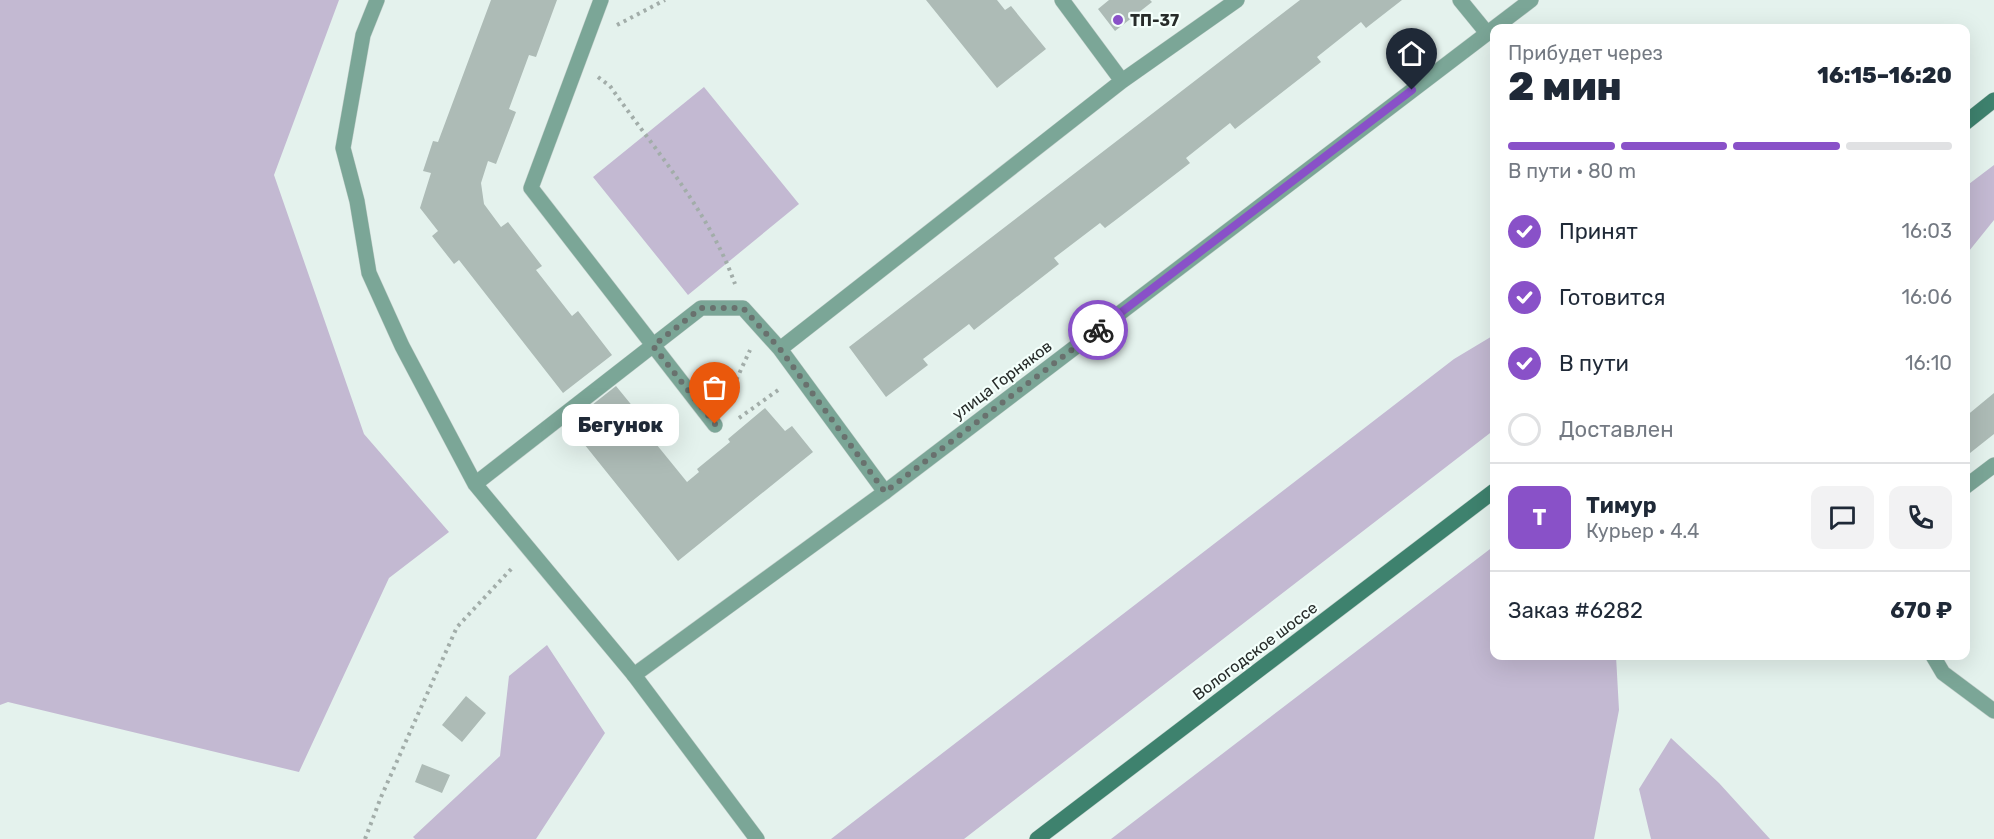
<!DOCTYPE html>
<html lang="ru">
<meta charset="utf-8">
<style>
body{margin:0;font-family:Rubik,sans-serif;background:#f2f2f3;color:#1f2937;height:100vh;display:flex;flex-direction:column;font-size:22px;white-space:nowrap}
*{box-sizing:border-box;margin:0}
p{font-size:20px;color:#747a83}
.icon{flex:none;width:33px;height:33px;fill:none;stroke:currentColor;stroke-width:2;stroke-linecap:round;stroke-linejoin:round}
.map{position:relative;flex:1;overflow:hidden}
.side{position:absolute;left:1490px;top:24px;width:480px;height:636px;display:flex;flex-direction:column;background:#fff;border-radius:12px;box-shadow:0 6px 24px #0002}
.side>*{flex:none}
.pin{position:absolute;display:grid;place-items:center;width:51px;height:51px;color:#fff;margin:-62px -26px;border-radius:50% 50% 50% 0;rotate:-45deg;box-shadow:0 0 6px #0007}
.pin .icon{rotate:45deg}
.courier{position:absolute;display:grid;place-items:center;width:60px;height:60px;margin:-30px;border:4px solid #8951c8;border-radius:50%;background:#fff;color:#222;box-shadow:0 2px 8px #0007}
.bubble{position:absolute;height:42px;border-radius:12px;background:#fff;box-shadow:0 6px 24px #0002;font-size:20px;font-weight:800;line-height:42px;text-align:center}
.head em{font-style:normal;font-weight:800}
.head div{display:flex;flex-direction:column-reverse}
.head{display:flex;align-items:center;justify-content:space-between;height:102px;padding:0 18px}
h1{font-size:39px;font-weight:800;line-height:45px}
.bar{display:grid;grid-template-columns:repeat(4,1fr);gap:9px 6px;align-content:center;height:72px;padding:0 18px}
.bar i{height:8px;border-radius:4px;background:#e0e1e3}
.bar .selected{background:#8951c8}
.bar p{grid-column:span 4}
.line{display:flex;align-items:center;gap:15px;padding:0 18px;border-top:2px solid #e0e1e3}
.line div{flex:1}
.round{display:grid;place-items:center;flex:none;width:63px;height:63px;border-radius:12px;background:#f2f2f3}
ol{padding:0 18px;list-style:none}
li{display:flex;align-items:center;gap:18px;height:66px}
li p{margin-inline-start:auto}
li .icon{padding:6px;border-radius:50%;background:#8951c8;color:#fff;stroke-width:4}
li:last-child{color:#747a83}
li i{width:33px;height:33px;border:3px solid #e0e1e3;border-radius:50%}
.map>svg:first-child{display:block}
.green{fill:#c3b9d2}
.building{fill:#adbbb6}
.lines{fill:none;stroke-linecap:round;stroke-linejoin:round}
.service-casing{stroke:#c2ceca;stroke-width:16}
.minor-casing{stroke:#c2ceca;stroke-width:16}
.secondary-casing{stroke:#c2ceca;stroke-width:16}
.path{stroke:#a2ada9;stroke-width:4;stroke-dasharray:3 4.5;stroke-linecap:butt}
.service{stroke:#7ba697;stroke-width:15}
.minor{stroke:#7ba697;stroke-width:15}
.secondary{stroke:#3e826e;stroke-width:15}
.done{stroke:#69716e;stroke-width:6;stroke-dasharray:0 10.8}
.route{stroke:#8951c8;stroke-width:8}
.poi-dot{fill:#8951c8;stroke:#f3fffb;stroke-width:2}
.labels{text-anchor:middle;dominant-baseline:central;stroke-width:4.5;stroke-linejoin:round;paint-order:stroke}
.poi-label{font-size:16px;font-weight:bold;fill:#272c2a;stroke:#f3fffb;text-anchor:start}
.street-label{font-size:16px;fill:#272c2a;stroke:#f3fffb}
</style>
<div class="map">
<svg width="1994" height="839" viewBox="0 0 1994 839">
<rect width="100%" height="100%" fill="#e4f2ed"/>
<path class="green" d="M0 0H339L274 175 364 434 449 532 389 578 299 772 8 702 0 705Z
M704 87 799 204 688 295 593 177Z
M1994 165V220L1965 256V187Z
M1494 335V430L964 839H831L1454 359Z
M1494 546V656H1616L1619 710 1594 839H1111Z
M547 645 605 733 536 839H415L413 837 500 756 509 676Z
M1671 738 1719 783 1770 839H1651L1639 789Z"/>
<path class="building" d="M491 0H557L536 57 529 55 509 109 516 112 496 164 488 161 481 183 484 204 501 227 508 222 542 266 536 270 572 316 578 311 612 355 563 393 459 260 454 264 432 236 438 231 420 208 431 173 423 171 433 141 438 142Z
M926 0H997L1005 10 1011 6 1046 49 997 88Z
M1109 0H1150L1152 2 1115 31 1098 9Z
M1300 0H1402L1366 28 1361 22 1317 57 1321 62 1235 129 1230 123 1186 158 1190 163 1117 219 1105 228 1100 223 1054 258 1059 264 974 330 969 324 923 359 928 365 886 397 849 347Z
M616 386 652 430 648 434 687 482 699 472 697 469 730 442 728 439 765 408 785 431 792 426 813 452 678 561 564 419 587 400 592 405Z
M1994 393V434L1965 457V417Z
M466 696 486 713 462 742 442 725Z
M422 764 450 775 442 793 415 782Z"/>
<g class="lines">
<g class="service-casing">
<path id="service" d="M377 0 363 35 343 148 357 201 369 273 402 346 475 484 634 675 757 839
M601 0 531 188 715 425
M1062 0 1122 81
M1460 0 1487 33
M780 349 1122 81 1237 0
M475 484 701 308H743L780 349 885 492
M1965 487 1994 465
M1933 656 1943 673 1994 711"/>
</g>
<g class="minor-casing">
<path id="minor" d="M634 675 885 492 1531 0"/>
</g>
<g class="secondary-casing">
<path id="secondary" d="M1965 123 1994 100
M1037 839 1494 491"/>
</g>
<path class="path" d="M617 25 665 0
M598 77 610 86C654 149 709 211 735 284
M727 400 750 350
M739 418 781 388
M365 839 381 797 457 627 514 566"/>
<use href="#service" class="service"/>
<use href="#minor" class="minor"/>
<use href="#secondary" class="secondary"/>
</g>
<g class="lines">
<path class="done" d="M715 424 653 346 701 308H743L780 349 885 492 1098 330"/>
<path class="route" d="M1098 330 1412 90"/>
</g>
<circle class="poi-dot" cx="1118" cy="20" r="6"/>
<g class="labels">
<g class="poi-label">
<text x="1130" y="20">ТП-37</text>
</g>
<g class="street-label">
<text transform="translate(1002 380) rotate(-37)">улица Горняков</text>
<text transform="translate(1255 651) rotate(-37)">Вологодское шоссе</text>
</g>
</g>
</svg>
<div class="pin" style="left:715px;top:424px;background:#ea580c"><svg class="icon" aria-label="bag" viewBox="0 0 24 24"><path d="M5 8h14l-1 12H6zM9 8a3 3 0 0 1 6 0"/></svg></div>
<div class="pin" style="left:1412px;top:90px;background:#1f2937"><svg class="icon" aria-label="home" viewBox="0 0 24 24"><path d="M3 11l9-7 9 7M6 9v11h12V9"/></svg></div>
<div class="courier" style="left:1098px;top:330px"><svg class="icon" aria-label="bike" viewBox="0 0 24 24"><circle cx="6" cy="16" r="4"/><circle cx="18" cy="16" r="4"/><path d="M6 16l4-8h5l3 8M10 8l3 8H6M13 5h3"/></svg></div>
<div class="bubble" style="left:562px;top:404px;width:117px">Бегунок</div>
<section class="side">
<div class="head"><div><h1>2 мин</h1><p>Прибудет через</p></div><em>16:15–16:20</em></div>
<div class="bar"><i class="selected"></i><i class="selected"></i><i class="selected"></i><i></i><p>В пути · 80 m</p></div>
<ol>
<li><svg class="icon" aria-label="check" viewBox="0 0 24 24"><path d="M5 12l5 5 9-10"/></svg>Принят<p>16:03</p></li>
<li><svg class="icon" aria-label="check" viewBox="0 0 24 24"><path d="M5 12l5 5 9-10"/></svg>Готовится<p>16:06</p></li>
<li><svg class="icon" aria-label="check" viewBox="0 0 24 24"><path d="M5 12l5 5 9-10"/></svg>В пути<p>16:10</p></li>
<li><i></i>Доставлен</li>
</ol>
<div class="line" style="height:108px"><b class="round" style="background:#8951c8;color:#fff">Т</b><div><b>Тимур</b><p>Курьер · 4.4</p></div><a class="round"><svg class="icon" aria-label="chat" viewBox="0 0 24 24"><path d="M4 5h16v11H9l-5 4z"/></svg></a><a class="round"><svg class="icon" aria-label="phone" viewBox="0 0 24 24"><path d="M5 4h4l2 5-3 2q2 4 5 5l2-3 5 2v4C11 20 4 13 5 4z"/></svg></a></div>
<div class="line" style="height:78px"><div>Заказ #6282</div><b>670 ₽</b></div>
</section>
</div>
